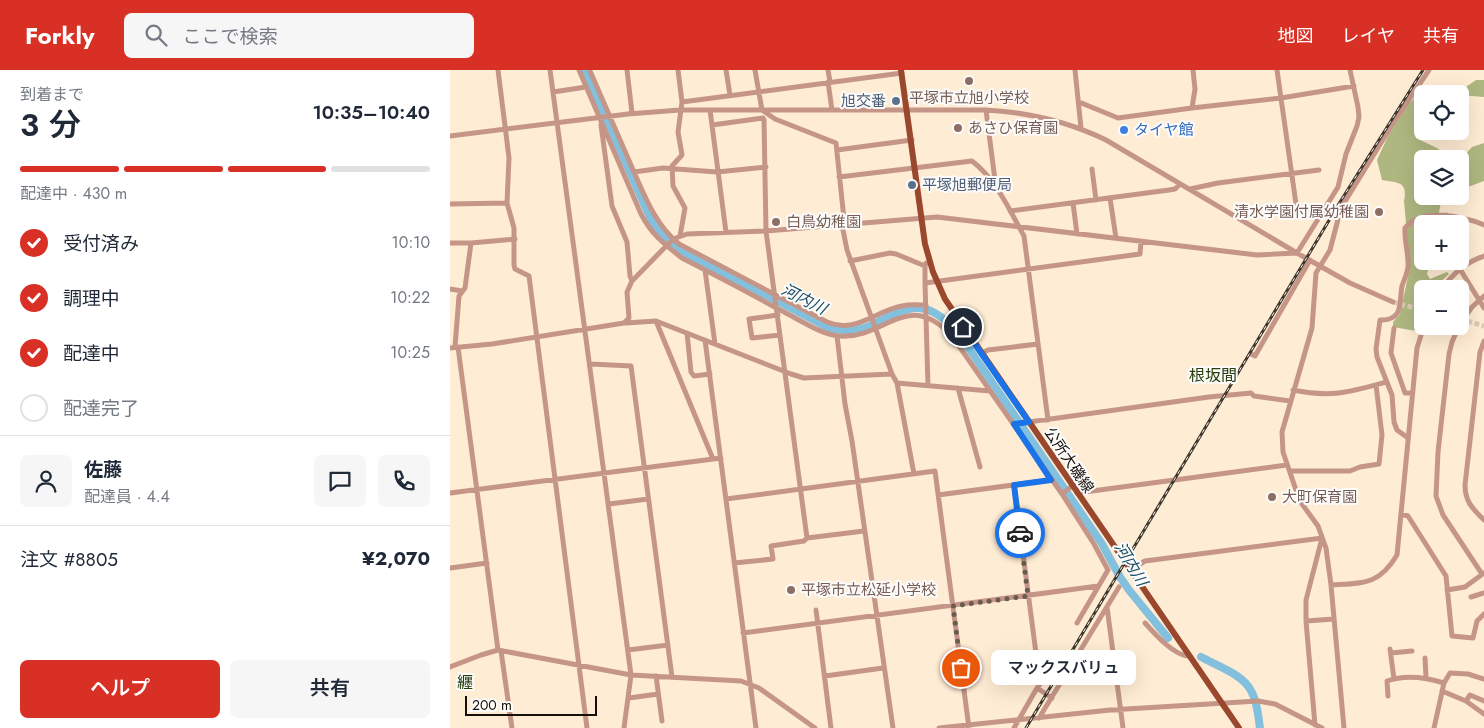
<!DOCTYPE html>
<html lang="ja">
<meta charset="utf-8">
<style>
body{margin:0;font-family:Jost,"Noto Sans JP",sans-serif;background:#f6f6f7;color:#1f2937;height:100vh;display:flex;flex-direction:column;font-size:19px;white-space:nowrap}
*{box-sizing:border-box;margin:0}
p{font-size:16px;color:#747a83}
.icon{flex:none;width:28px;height:28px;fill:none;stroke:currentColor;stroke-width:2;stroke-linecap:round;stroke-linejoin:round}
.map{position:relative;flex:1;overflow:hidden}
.sheet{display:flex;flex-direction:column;background:#fff;width:450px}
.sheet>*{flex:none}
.controls{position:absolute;left:964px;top:15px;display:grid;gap:10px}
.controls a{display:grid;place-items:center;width:55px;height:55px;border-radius:8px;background:#fff;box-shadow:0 5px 20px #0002;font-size:25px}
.scale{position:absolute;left:15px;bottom:12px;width:132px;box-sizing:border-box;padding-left:5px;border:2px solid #150f07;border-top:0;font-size:14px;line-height:18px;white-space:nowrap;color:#150f07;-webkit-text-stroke:4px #fcfcfc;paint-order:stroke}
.pin{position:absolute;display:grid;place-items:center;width:42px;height:42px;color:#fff;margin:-21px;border:2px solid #fff;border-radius:50%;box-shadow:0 1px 5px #0007}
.courier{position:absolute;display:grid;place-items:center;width:50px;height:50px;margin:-25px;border:4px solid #1a73e8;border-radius:50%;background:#fff;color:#222;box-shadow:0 1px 6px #0007}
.bubble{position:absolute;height:35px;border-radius:8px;background:#fff;box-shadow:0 5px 20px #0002;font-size:16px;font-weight:600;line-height:35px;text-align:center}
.summary em{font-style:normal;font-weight:600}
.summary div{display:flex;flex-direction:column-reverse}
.summary{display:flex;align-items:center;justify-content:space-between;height:85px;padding:0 20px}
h1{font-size:32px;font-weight:600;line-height:38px}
.bar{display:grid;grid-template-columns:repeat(4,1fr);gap:8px 5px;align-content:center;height:60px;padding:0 20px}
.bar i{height:6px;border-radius:4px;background:#e0e1e3}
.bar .on{background:#d93025}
.bar p{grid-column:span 4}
.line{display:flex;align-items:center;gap:12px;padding:0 20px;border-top:1px solid #e0e1e3}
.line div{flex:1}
.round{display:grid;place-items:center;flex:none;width:52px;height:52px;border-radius:8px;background:#f6f6f7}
ol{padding:0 20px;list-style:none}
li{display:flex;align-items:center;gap:15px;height:55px}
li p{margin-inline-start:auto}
li .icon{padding:5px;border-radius:50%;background:#d93025;color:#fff;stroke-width:4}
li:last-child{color:#747a83}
li i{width:28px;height:28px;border:2px solid #e0e1e3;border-radius:50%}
.primary-button{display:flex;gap:10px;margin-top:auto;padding:10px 20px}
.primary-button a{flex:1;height:58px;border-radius:8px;background:#d93025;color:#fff;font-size:20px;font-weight:600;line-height:58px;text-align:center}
.primary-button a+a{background:#f6f6f7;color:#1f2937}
header{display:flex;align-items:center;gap:30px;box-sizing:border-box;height:70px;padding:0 25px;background:#d93025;color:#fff}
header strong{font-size:24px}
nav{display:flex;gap:28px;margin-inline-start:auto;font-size:18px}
.search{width:350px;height:45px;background:#f6f6f7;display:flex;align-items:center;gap:12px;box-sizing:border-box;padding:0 18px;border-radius:8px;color:#747a83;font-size:19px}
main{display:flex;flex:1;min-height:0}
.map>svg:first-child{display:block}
.forest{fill:#afb780}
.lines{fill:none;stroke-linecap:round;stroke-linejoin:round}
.river{stroke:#82c0dd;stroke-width:8}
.minor-tunnel{stroke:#dccbb5;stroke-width:5;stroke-dasharray:5 2.5;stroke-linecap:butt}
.minor{stroke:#c59687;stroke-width:5}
.major{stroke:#99482e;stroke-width:6}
.rail-casing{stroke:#40372c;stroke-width:3}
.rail{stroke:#fcfcfc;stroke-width:1;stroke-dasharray:4;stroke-linecap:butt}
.done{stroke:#675c4f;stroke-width:5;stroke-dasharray:0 9}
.route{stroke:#1a73e8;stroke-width:6}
.education-dot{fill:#8d6e63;stroke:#fcfcfc;stroke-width:2}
.service-dot{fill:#5c6f8a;stroke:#fcfcfc;stroke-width:2}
.shop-dot{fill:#3f7fe0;stroke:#fcfcfc;stroke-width:2}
.labels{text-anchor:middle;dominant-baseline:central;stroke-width:4;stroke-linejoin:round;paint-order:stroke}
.education-label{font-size:15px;fill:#785e54;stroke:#fcfcfc;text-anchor:start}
.service-label{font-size:15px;fill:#4e5e75;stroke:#fcfcfc;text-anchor:end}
.shop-label{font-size:15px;fill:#366cbe;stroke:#fcfcfc;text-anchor:start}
.street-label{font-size:15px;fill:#150f07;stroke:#fcfcfc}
.water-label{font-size:16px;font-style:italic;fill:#1a4c61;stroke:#fcfcfc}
.neighbourhood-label{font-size:16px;fill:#273f0c;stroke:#fcfcfc}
</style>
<header>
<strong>Forkly</strong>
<div class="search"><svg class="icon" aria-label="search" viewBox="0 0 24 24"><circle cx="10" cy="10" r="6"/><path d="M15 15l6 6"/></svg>ここで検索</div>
<nav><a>地図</a><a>レイヤ</a><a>共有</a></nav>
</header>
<main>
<section class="sheet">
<div class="summary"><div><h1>3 分</h1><p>到着まで</p></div><em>10:35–10:40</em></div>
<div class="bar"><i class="on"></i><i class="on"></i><i class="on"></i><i></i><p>配達中 · 430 m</p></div>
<ol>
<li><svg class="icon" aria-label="check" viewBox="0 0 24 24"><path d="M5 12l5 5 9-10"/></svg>受付済み<p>10:10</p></li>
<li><svg class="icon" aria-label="check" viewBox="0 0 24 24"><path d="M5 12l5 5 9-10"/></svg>調理中<p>10:22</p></li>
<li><svg class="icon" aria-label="check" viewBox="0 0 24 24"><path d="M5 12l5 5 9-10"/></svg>配達中<p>10:25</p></li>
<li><i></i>配達完了</li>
</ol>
<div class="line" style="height:90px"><a class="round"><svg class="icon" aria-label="person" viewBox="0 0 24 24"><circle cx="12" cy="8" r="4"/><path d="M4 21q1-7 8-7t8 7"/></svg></a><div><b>佐藤</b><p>配達員 · 4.4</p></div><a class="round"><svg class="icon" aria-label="chat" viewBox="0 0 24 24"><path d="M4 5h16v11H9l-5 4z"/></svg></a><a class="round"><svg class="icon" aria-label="phone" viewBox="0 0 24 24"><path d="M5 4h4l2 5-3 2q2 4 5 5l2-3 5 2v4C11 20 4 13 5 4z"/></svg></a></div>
<div class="line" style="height:65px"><div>注文 #8805</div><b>¥2,070</b></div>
<div class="primary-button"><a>ヘルプ</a><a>共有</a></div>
</section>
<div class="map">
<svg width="1034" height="658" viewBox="0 0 1034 658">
<rect width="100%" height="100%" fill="#ffecd4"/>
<path class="forest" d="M1026 10H1034V27L1010 25V21Z
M977 19 983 22V24H972C972 28 973 32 972 36 971 48 962 53 966 68L987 78 1001 89H972V126H1000L991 132 988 148 991 154H972V191H986L978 200 977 204 980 209 997 202 999 204 988 214 986 219H972V247L966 261 943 257V252L950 244 960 197 954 131C958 111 948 113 932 110L927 90 939 64 959 34 970 22Z
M1034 73V111L1010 120V90L1022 77Z"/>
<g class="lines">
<path class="river" d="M135 0 202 152 214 166 235 183 379 258C391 260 403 262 414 258 436 251 459 229 483 242 491 246 498 253 505 258L652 474 670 507 679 520 718 568
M751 587C766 595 788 603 798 616 807 628 808 645 810 658"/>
<path class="minor-tunnel" d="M943 232 972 240
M1010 249 1034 256"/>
<path class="minor" d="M48 0 59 88 57 133 64 158V195L65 199 79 206 137 658
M100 0 181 605 174 658
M129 0 191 144C202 165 214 174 232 188 265 205 298 222 330 240 347 248 371 265 390 266 436 269 457 218 502 266L612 424 644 474 658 500 627 553
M177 0 182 43
M228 0 232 32 228 62 232 85 222 96 223 116 235 138 230 166
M276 0 280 25
M305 0 312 40 325 49 386 73 394 149 393 160 397 180 442 304 447 313 464 404
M378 0 380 12
M625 0 631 58
M827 0 847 141
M140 1 184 102 213 98 267 102 316 97
M378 12 382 40
M103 22 136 17
M232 32 452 3
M629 32 668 48 742 38 745 19 743 0
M742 38 831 28 904 16
M260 40 276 162
M536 40 546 118
M151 55 162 136 177 172 180 206 182 211
M262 55 313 48 314 50 316 161 357 468
M0 66 178 44 230 40H535C578 42 617 51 656 70L847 183 900 213 943 232
M387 80 462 70
M642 99 646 130
M184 102C196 129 206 155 229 174L377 252C406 264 425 241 452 236 460 234 468 235 476 235
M389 107 522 91C546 109 560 141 574 166L598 350
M740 119 768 113 869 100
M660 128 666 168
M623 133 627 164
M0 134 57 133
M560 141 719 120 725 119 730 114
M996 145V154
M0 173H21
M400 191 440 183 446 184 475 196
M1005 191 1034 238
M255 200 265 274
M475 213V196L476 193
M0 219 12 221
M992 219C1003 203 1016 192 1034 186
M328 245 299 249 302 268 330 265
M206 251 263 389
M176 253 206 251 341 304 354 308 442 304
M1010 254 1022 237 1034 226
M1009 256 1002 272 999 284 988 382 986 426 993 445 1032 504
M944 258 941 283 955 323H962
M237 263 241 302 244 306 260 304
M387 266 395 334 402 371 443 658
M255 270 306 658
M1034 271 1030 282 1015 415C1015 432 1023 439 1034 450
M5 277 9 226 15 218 21 173 65 169
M8 277 48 580
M0 278 42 274 174 253 179 248 177 222 182 211 223 169 237 164 316 161 487 147 807 185 847 183 888 117 896 84 907 56 909 47 908 37 900 0
M532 283 538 280 588 274
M801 284 805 286 860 190
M141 294 181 296 222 607
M447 313 540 321
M478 316 475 213 690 184 691 171
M508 318 530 397
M843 320C881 328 900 322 936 312
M564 354 759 327 801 323 804 326 840 331
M958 368 947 360 944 352 942 325 927 287 926 279 930 250C954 251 949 232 952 216 954 210 957 204 958 197 959 184 954 171 955 158 971 137 1013 146 1034 155
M840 401H900L910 397 929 394 932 365 926 315
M564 415 590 614 587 618 602 628
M0 423 271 388
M627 423 837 395
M612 424 622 416
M488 425 601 410
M276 429 485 401 519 658
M159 434 198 429
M951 444 958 446 996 506 1002 566 1023 568 1027 551 1034 544
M284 493 323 489 321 476 354 471 357 468 414 461
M0 498 37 493
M680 500 695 491 872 468 856 530V551L865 655
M881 515C914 513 929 515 947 485L967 278 974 256
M997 520 1015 517 1034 503
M1021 527 1034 523
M657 537 673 658
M366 540 381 658
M856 551 884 549
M695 553C704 563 724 586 739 586
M293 563 648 516
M940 579 944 609
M178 580 218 575
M51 581 62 658
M941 583 962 581
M975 588 976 607
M0 597 31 585 48 580 181 605 291 611 309 618 365 658
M206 606 212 651
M375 606 433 598
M992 621 1016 631 1034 644
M938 626 937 611C956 604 975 607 994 613
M179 628 208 624
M1016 631 1020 625 1034 631
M589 648 669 517
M489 658 660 640 808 631 825 634 872 658
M564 658 587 618
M894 658 881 515 876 478 868 456 852 434 847 423 833 382 832 362 862 258 866 203 880 180 891 138 942 55 979 0
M984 658 994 613 1000 603 1018 604 1034 609"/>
<path class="major" d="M451 0 475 174 483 202 495 229 789 658"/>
<g class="rail-casing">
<path id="rail" d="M576 658 890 132 973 0"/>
</g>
<use href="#rail" class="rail"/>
</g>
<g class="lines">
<path class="done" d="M511 598 503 536 578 526 570 463"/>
<path class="route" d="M513 257 579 352 564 354 601 410 564 415 570 463"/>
</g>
<g class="education-dot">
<circle cx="519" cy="11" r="5"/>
<circle cx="508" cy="58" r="5"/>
<circle cx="929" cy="142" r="5"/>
<circle cx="326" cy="152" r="5"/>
<circle cx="822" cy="427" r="5"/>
<circle cx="341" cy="520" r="5"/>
</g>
<g class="service-dot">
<circle cx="446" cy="31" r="5"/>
<circle cx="462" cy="115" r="5"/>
</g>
<circle class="shop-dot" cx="674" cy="60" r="5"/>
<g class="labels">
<g class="education-label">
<text x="519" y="28" text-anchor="middle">平塚市立旭小学校</text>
<text x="518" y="58">あさひ保育園</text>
<text x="919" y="142" text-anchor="end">清水学園付属幼稚園</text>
<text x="336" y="152">白鳥幼稚園</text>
<text x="832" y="427">大町保育園</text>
<text x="351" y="520">平塚市立松延小学校</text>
</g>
<g class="service-label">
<text x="436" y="31">旭交番</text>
<text x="472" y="115" text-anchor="start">平塚旭郵便局</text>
</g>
<g class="shop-label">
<text x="684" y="60">タイヤ館</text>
</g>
<g class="street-label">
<text transform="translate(619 390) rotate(56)">公所大磯線</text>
</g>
<g class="water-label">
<text transform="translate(354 229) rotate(27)">河内川</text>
<text transform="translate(681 494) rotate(59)">河内川</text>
</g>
<g class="neighbourhood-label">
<text x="763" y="305">根坂間</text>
<text x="15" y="612">纒</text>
</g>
</g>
</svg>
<div class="controls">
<a><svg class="icon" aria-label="locate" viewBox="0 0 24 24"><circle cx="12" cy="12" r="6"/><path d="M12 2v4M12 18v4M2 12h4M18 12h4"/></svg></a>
<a><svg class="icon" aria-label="layers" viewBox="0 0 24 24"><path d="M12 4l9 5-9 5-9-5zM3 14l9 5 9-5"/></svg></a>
<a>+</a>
<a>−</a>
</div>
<div class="scale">200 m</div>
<div class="pin" style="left:511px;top:598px;background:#ea580c"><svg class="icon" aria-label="bag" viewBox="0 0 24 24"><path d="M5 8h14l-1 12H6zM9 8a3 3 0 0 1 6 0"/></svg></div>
<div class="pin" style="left:513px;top:257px;background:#1f2937"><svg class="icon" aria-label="home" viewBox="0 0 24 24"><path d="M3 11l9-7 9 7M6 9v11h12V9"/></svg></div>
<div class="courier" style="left:570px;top:463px"><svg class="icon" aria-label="car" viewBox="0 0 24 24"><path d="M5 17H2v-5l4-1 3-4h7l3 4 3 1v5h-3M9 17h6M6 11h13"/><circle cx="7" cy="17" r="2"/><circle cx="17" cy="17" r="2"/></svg></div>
<div class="bubble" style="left:541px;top:580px;width:145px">マックスバリュ</div>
</div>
</main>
